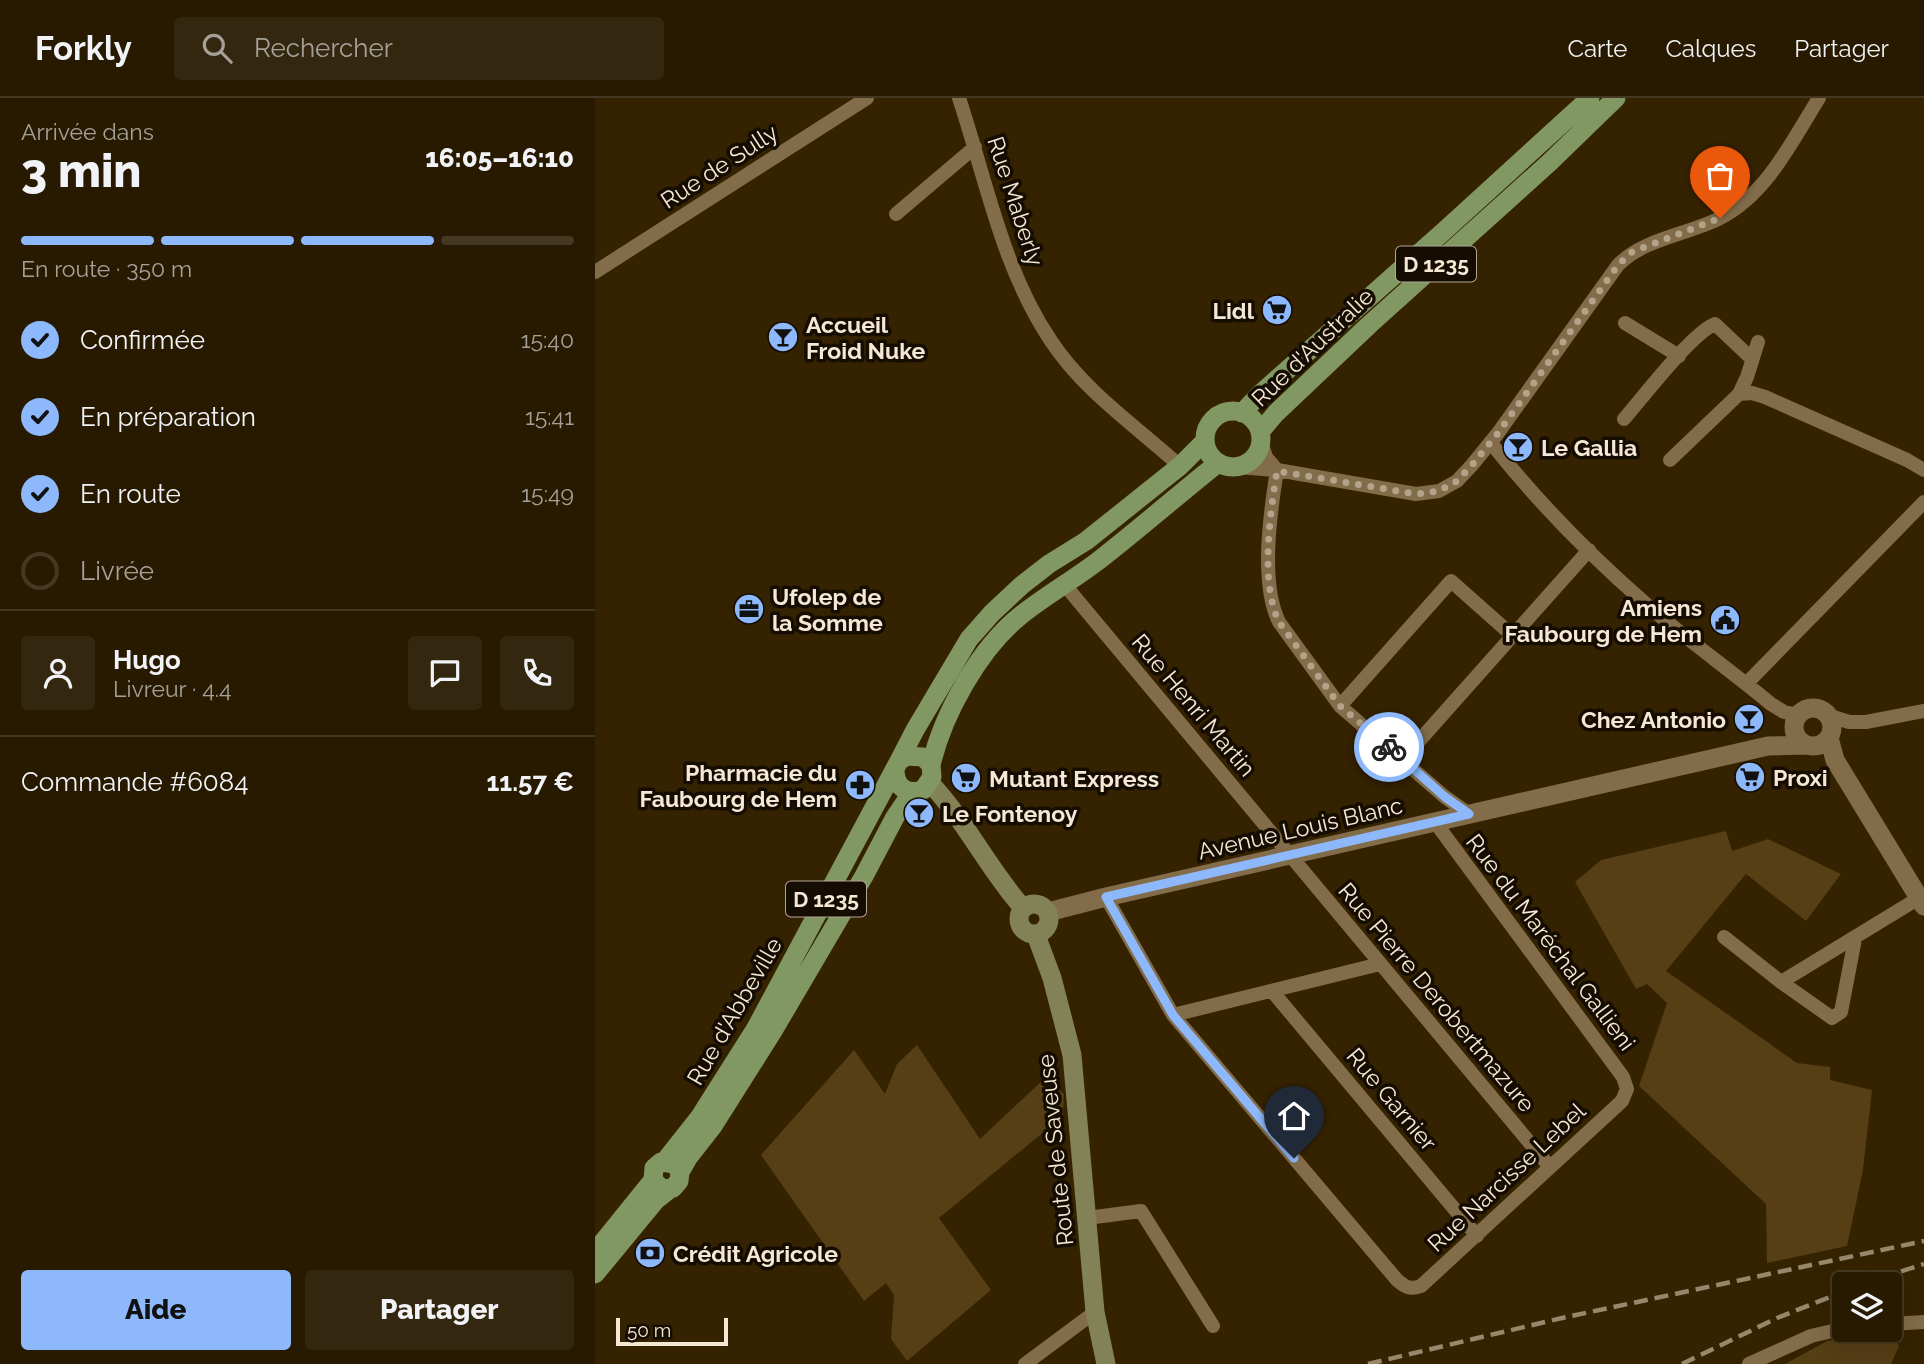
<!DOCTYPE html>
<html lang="fr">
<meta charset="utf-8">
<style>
body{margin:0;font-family:Raleway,sans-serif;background:#34270f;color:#f1f3f6;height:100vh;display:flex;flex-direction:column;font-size:26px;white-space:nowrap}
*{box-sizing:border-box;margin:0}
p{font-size:23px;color:#a5a199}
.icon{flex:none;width:38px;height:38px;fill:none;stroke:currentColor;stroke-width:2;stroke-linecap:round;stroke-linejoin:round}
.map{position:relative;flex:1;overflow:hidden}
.panel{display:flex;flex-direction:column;background:#281a00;width:595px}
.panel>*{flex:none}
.buttons{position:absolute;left:1237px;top:1174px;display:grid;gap:14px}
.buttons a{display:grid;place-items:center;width:70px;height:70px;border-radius:7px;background:#281a00;box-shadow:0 7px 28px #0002,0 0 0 2px #443822;font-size:35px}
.scale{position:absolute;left:21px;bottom:18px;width:112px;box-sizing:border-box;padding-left:7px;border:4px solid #f5e8d5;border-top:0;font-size:19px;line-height:24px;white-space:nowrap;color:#f5e8d5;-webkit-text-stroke:5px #160d02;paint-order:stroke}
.pin{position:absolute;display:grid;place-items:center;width:60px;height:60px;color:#fff;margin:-72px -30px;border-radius:50% 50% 50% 0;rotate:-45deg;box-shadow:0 0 7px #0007}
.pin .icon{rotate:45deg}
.courier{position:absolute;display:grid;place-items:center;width:70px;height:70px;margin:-35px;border:5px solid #8db9fc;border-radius:50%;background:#fff;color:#222;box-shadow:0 2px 9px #0007}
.summary em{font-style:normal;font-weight:800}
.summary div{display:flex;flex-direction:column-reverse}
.summary{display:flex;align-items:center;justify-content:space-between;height:119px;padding:0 21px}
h1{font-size:46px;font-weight:800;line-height:52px}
.bar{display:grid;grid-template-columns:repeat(4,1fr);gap:10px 7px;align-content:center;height:84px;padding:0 21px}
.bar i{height:9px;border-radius:5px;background:#443822}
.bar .on{background:#8db9fc}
.bar p{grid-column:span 4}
.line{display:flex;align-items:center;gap:18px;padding:0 21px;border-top:2px solid #443822}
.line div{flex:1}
.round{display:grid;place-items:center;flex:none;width:74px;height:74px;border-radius:7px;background:#34270f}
ol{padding:0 21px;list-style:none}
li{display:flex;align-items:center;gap:21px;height:77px}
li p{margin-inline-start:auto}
li .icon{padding:7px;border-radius:50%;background:#8db9fc;color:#111;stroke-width:4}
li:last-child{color:#a5a199}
li i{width:38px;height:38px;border:4px solid #443822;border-radius:50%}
.action{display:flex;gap:14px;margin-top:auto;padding:14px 21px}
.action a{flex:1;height:80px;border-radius:7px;background:#8db9fc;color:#111;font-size:28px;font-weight:800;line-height:80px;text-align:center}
.action a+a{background:#34270f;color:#f1f3f6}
header{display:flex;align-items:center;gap:42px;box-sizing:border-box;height:98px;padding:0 35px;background:#281a00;border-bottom:2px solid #443822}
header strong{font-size:33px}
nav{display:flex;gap:38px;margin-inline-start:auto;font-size:24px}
.search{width:490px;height:63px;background:#34270f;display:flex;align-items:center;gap:18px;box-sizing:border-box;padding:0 24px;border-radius:7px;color:#a5a199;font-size:26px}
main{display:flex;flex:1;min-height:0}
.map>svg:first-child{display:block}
.green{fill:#563e15}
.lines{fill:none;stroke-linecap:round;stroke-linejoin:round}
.minor{stroke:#826c49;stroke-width:14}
.tertiary{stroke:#826c49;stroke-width:19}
.secondary{stroke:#828256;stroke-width:19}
.primary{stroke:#829862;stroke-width:19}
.rail{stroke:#97876d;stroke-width:4.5;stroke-dasharray:14 7;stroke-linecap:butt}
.done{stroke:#b2a38a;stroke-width:7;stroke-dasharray:0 12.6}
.route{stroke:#8db9fc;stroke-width:9}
.labels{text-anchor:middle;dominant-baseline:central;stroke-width:7;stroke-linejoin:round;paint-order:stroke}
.shield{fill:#160d02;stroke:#b2a696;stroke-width:2}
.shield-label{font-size:21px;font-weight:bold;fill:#f5e8d5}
.street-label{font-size:23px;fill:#f5e8d5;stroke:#160d02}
.poi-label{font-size:23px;font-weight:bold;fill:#f5e8d5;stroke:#160d02;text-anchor:start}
</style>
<header>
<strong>Forkly</strong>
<div class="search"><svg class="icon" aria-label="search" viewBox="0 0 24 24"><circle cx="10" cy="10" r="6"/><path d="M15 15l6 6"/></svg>Rechercher</div>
<nav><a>Carte</a><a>Calques</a><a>Partager</a></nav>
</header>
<main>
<section class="panel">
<div class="summary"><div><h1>3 min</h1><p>Arrivée dans</p></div><em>16:05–16:10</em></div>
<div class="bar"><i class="on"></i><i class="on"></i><i class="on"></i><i></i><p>En route · 350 m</p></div>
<ol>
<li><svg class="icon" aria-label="check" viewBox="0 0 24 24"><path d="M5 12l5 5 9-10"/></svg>Confirmée<p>15:40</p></li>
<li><svg class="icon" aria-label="check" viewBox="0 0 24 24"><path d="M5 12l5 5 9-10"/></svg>En préparation<p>15:41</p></li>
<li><svg class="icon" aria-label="check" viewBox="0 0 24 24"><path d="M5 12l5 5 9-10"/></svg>En route<p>15:49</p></li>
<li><i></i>Livrée</li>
</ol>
<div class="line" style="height:126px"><a class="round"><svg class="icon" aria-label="person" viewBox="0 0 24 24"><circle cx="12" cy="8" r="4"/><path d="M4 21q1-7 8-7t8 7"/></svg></a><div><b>Hugo</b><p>Livreur · 4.4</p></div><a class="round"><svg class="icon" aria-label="chat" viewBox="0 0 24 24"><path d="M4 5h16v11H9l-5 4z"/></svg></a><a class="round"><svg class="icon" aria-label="phone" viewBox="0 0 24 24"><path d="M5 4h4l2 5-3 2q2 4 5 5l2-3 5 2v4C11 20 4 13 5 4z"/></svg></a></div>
<div class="line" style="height:91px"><div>Commande #6084</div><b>11.57 €</b></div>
<div class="action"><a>Aide</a><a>Partager</a></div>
</section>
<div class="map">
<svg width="1329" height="1266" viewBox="0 0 1329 1266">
<rect width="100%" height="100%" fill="#352200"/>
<path class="green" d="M1131 733 1137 753 1173 741 1246 776 1211 823 1151 776 1071 873 1202 965 1235 969V982L1277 992 1268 1072 1252 1148 1172 1165 1171 1106 1044 988 1072 905 1052 886 1041 891 980 784 1006 762Z
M322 947 385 1041 450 980 469 996 468 1018 344 1120 396 1192 312 1263 296 1241 299 1197 291 1185 269 1203 166 1057 259 952 290 996 302 966Z
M1296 1236 1304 1248 1296 1266H1190L1232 1243Z"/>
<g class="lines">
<path class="minor" d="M364 0C391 81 407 170 456 243 489 293 541 328 585 368
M301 116 380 49
M0 174 272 0
M1030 225 1084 258
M1144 296 1152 279 1163 244
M1029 321C1048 299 1097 235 1120 226L1157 261
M666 344 671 359 682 372
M896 345C941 402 996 458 1051 506 1091 541 1135 572 1176 606L1189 614 1204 617
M1075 362 1144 296 1157 295 1170 299 1312 362 1329 372
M642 369 682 372 821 396 844 393 862 383 877 367 903 335 1023 167C1050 140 1092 137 1125 120 1172 96 1197 43 1224 0
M682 372C675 416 665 485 684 524L745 608 850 699 874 716
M469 486 955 1069
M1151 586 1329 404
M745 608 856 483 918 538
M1232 617 1254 624H1271L1329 613
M808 661 994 452
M511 799 578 917 802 1182C810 1189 815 1192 826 1188L1027 1003 1032 991 1028 979 840 724
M1129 839 1186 884 1237 920 1246 914 1260 841
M1186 884 1324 800
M677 893 882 1138
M578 917 785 866
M492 1120 546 1113 618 1228
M1295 1226 1329 1224
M430 1266 500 1214
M1154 1266 1216 1238 1250 1230"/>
<path class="tertiary" d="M1199 629a19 19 0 1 1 38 0a19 19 0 1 1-38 0Z
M1234 640 1240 662 1329 808
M453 814 511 799 1173 648 1212 647"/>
<path class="secondary" d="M335 685C371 723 393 771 428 810
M424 821a15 15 0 1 1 30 0a15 15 0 1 1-30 0Z
M441 837 457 880 477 957 500 1214 511 1266"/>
<path class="primary" d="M610 341a28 28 0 1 1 56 0a28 28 0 1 1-56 0Z
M647 315 664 297 848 134 995 0
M665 334 681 315 774 227 955 64 1021 0
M304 663 320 632 374 541 397 515 427 487 454 466 491 443 585 368 610 343
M336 667C348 616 384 551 425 518 450 498 478 482 503 463 544 431 583 397 623 365
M70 1063 104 1020 161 930 304 663 312 658 328 659 336 667 337 679 328 692C311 697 300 689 300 671
M85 1074 80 1066 66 1064 59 1070 58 1082 67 1091 78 1090 84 1083 85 1074 93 1060 118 1028 178 933 269 778 300 719 317 694
M0 1154 58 1082
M0 1176 61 1102 75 1091"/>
<path class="rail" d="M1266 1186 1329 1166
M773 1266 967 1220 1329 1143
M1087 1266 1182 1220 1250 1193"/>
</g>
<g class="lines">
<path class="done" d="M794 649 745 608 684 524C665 485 675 416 682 373L821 396 844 393 862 383 877 367 903 335 1023 167 1037 154 1125 120"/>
<path class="route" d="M699 1060 578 917 511 799 874 716 850 699 794 649"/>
</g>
<defs>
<g id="supermarket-disc" transform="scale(1.575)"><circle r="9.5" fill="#8db9fc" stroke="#160d02"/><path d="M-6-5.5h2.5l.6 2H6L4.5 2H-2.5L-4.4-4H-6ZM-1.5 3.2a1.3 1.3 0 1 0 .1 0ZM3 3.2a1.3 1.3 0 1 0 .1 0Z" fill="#111"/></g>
<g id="bar-disc" transform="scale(1.575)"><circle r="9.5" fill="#8db9fc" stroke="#160d02"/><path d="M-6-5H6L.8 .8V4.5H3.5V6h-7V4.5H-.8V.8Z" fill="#111"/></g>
<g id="office-disc" transform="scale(1.575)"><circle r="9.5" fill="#8db9fc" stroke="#160d02"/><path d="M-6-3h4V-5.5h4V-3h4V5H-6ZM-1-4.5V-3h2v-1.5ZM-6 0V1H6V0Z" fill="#111"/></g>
<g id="civic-disc" transform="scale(1.575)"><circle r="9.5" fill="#8db9fc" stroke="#160d02"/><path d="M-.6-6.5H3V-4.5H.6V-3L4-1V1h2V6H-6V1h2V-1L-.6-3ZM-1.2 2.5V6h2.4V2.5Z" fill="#111"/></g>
<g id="pharmacy-disc" transform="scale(1.575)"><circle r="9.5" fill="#8db9fc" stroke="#160d02"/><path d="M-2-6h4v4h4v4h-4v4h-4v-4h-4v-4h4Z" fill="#111"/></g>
<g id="bank-disc" transform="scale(1.575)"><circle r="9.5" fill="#8db9fc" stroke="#160d02"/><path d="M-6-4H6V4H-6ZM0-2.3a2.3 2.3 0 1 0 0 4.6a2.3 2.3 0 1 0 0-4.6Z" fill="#111"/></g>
</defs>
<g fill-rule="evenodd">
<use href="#supermarket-disc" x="682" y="212"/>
<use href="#bar-disc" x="188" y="239"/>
<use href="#bar-disc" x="923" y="349"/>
<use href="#office-disc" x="154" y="511"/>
<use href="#civic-disc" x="1130" y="522"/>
<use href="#bar-disc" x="1154" y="621"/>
<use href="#supermarket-disc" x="1155" y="679"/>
<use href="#supermarket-disc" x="371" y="680"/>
<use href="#pharmacy-disc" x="265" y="687"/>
<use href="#bar-disc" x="324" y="715"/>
<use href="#bank-disc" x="55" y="1155"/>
</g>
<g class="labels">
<g class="shield">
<rect x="801" y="148.5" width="80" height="35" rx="5"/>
<rect x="191" y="783.5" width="80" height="35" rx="5"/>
</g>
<g class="shield-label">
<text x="841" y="166">D 1235</text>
<text x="231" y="801">D 1235</text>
</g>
<g class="street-label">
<text transform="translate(124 68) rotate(-33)">Rue de Sully</text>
<text transform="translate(421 103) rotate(72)">Rue Maberly</text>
<text transform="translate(717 249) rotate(-44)">Rue d'Australie</text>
<text transform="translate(599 607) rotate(50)">Rue Henri Martin</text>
<text transform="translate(705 730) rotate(-13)">Avenue Louis Blanc</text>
<text transform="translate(956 844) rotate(53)">Rue du Maréchal Gallieni</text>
<text transform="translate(842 899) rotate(50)">Rue Pierre Derobertmazure</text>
<text transform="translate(139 913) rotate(-60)">Rue d'Abbeville</text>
<text transform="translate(797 1001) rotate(50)">Rue Garnier</text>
<text transform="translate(460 1052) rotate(-96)">Route de Saveuse</text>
<text transform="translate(911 1079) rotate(-43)">Rue Narcisse Lebel</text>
</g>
<g class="poi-label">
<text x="659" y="212" text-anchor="end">Lidl</text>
<text x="211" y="226">Accueil<tspan x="211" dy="26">Froid Nuke</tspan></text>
<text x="946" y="349">Le Gallia</text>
<text x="177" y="498">Ufolep de<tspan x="177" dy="26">la Somme</tspan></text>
<text x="1107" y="509" text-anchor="end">Amiens<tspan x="1107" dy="26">Faubourg de Hem</tspan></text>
<text x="1131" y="621" text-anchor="end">Chez Antonio</text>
<text x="242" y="674" text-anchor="end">Pharmacie du<tspan x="242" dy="26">Faubourg de Hem</tspan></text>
<text x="1178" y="679">Proxi</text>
<text x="394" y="680">Mutant Express</text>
<text x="347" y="715">Le Fontenoy</text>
<text x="78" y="1155">Crédit Agricole</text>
</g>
</g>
</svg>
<div class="buttons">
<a><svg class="icon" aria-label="layers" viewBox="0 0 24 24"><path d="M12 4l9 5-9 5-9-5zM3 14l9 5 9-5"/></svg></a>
</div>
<div class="scale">50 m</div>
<div class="pin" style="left:1125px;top:120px;background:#ea580c"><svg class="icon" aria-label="bag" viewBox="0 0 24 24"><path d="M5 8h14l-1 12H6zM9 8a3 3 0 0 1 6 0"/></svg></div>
<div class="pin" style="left:699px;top:1060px;background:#1f2937"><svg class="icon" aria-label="home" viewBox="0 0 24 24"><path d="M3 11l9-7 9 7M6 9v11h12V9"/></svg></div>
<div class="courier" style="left:794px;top:649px"><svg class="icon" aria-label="bike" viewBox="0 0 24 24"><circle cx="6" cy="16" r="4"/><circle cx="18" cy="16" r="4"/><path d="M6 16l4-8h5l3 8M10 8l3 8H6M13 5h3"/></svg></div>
</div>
</main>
